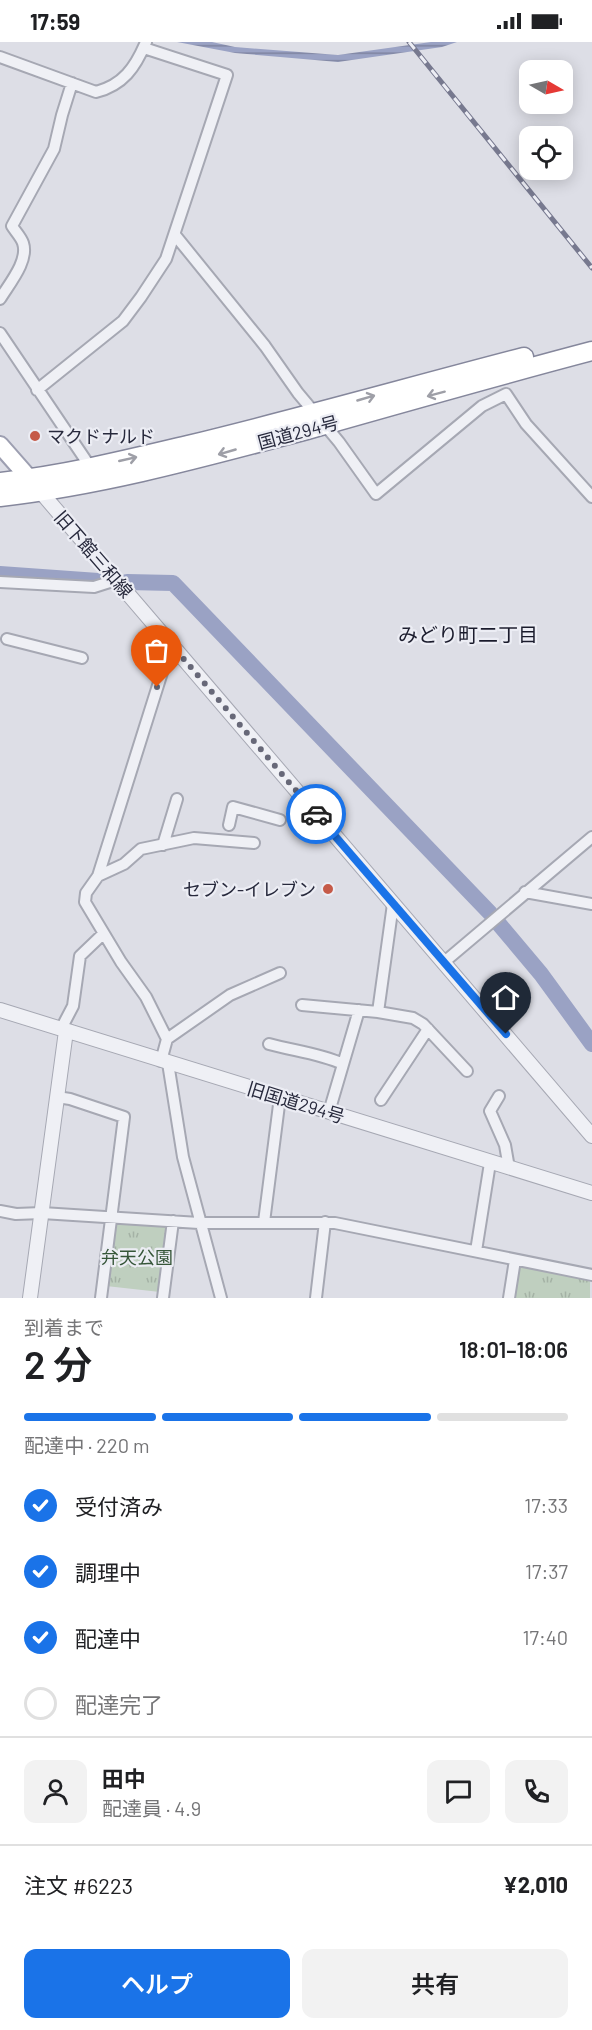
<!DOCTYPE html>
<html lang="ja">
<meta charset="utf-8">
<style>
body{margin:0;font-family:Barlow,"Noto Sans JP",sans-serif;background:#f2f2f2;color:#202124;height:100vh;display:flex;flex-direction:column;font-size:22px;white-space:nowrap}
*{box-sizing:border-box;margin:0}
p{font-size:20px;color:#757577}
.icon{flex:none;width:33px;height:33px;fill:none;stroke:currentColor;stroke-width:2;stroke-linecap:round;stroke-linejoin:round}
.map{position:relative;height:1256px;overflow:hidden}
.side{display:flex;flex-direction:column;background:#fff;flex:1}
.side>*{flex:none}
.needle{width:39px;rotate:99deg}
.fabs{position:absolute;left:519px;top:18px;display:grid;gap:12px}
.fabs a{display:grid;place-items:center;width:54px;height:54px;border-radius:12px;background:#fff;box-shadow:0 3px 15px #0003;font-size:30px}
.pin{position:absolute;display:grid;place-items:center;width:51px;height:51px;color:#fff;margin:-62px -26px;border-radius:50% 50% 50% 0;rotate:-45deg;box-shadow:0 0 6px #0007}
.pin .icon{rotate:45deg}
.courier{position:absolute;display:grid;place-items:center;width:60px;height:60px;margin:-30px;border:4px solid #1a73e8;border-radius:50%;background:#fff;color:#222;box-shadow:0 2px 8px #0007}
.summary em{font-style:normal;font-weight:600}
.summary div{display:flex;flex-direction:column-reverse}
.summary{display:flex;align-items:center;justify-content:space-between;height:102px;padding:0 24px}
h1{font-size:39px;font-weight:600;line-height:45px}
.bar{display:grid;grid-template-columns:repeat(4,1fr);gap:9px 6px;align-content:center;height:72px;padding:0 24px}
.bar i{height:8px;border-radius:4px;background:#e0e0e0}
.bar .selected{background:#1a73e8}
.bar p{grid-column:span 4}
.line{display:flex;align-items:center;gap:15px;padding:0 24px;border-top:2px solid #e0e0e0}
.line div{flex:1}
.round{display:grid;place-items:center;flex:none;width:63px;height:63px;border-radius:12px;background:#f2f2f2}
ol{padding:0 24px;list-style:none}
li{display:flex;align-items:center;gap:18px;height:66px}
li p{margin-inline-start:auto}
li .icon{padding:6px;border-radius:50%;background:#1a73e8;color:#fff;stroke-width:4}
li:last-child{color:#757577}
li i{width:33px;height:33px;border:3px solid #e0e0e0;border-radius:50%}
.button{display:flex;gap:12px;margin-top:auto;padding:12px 24px}
.button a{flex:1;height:69px;border-radius:12px;background:#1a73e8;color:#fff;font-size:24px;font-weight:600;line-height:69px;text-align:center}
.button a+a{background:#f2f2f2;color:#202124}
.status{display:flex;justify-content:space-between;align-items:center;height:42px;padding:0 30px;background:#fff;direction:ltr}
.status svg{height:16px;fill:currentColor}
.map>svg:first-child{display:block}
.grass{fill:url(#grass-tufts)}
.water{fill:url(#water-rules)}
.lines{fill:none;stroke-linecap:round;stroke-linejoin:round}
.river{stroke:#9aa2c4;stroke-width:16}
.minor-casing{stroke:#a6a8b3;stroke-width:14}
.tertiary-casing{stroke:#a6a8b3;stroke-width:16}
.primary-casing{stroke:#9d9fb1;stroke-width:20}
.trunk-casing{stroke:#85879c;stroke-width:21}
.minor{stroke:#eff0f5;stroke-width:10}
.tertiary{stroke:#eff0f5;stroke-width:14}
.primary{stroke:#fff;stroke-width:16}
.trunk{stroke:#fff;stroke-width:18}
.rail-casing{stroke:#77798f;stroke-width:5}
.rail{stroke:#ecedf4;stroke-width:3;stroke-dasharray:9;stroke-linecap:butt}
.oneway{stroke:#9e9fa7}
.done{stroke:#676878;stroke-width:6;stroke-dasharray:0 10.8}
.route{stroke:#1a73e8;stroke-width:8}
.poi-dot{fill:#c55a48;stroke:#ecedf4;stroke-width:2}
.labels{text-anchor:middle;dominant-baseline:central;stroke-width:4.5;stroke-linejoin:round;paint-order:stroke}
.street-label{font-size:18px;fill:#27293c;stroke:#ecedf4}
.poi-label{font-size:18px;fill:#27293c;stroke:#ecedf4;text-anchor:start}
.park-label{font-size:18px;fill:#365639;stroke:#ecedf4}
.neighbourhood-label{font-size:20px;fill:#1a1b2c;stroke:#ecedf4}
</style>
<div class="status"><b>17:59</b><svg viewBox="0 0 49 12"><path d="M0 12V9h3v3zM5 12V6h3v6zM10 12V3h3v9zM15 12V0h3v12zM26 1h20v11H26zM47 4h2v5h-2z"/></svg></div>
<div class="map">
<svg width="592" height="1256" viewBox="0 0 592 1256">
<defs>
<pattern id="grass-tufts" width="24" height="20" patternUnits="userSpaceOnUse" patternTransform="scale(1.5)"><rect width="24" height="20" fill="#bfcfbf"/><path d="M3 7l-1-3M5 7V3M7 7l1-3M15 17l-1-3M17 17v-4M19 17l1-3" fill="none" stroke="#a4b2a5"/></pattern>
<pattern id="water-rules" width="6" height="5" patternUnits="userSpaceOnUse" patternTransform="scale(1.5)"><rect width="6" height="5" fill="#9aa2c4"/><path d="M0 2.5h6" fill="none" stroke="#7e84a0"/></pattern>
</defs>
<rect width="100%" height="100%" fill="#dddee6"/>
<path class="grass" d="M119 1179H162L168 1185 160 1250 106 1244 114 1184Z
M518 1222 587 1236 590 1240V1256H511Z"/>
<path class="water" d="M177 0H212L235 5 338 13 431 0H457L442 5 338 20 235 11Z"/>
<g class="lines">
<path class="river" d="M0 532 98 539
M127 540 173 541 490 871
M499 882 541 932 592 1002"/>
<g class="minor-casing">
<path id="minor" d="M0 15 96 50C123 43 135 26 146 0
M175 193 265 304 298 351 339 400 376 452 482 364 506 352 526 382 592 455
M0 257C9 242 29 219 23 201 21 195 15 189 12 184L54 107 62 73 72 41
M0 291 91 426
M37 348 123 279 141 255 166 217 227 33 144 6
M0 540 94 545 116 538
M7 597 82 616
M229 783 233 765 280 778
M163 803 177 757
M98 834 124 822 141 807 194 796 254 801
M525 850 592 862
M443 921 592 795
M302 963 378 970 393 862
M378 970 413 976 423 982 467 1029
M61 987 73 964 80 914 103 892
M167 997 230 953 280 931
M269 1002C294 1009 319 1011 343 1022
M161 1019 167 997 146 955 121 920 85 860 86 851 98 834 171 602
M168 1021 183 1115 221 1256
M499 1054 490 1069 505 1103 509 1126
M57 1055 70 1057 124 1075 101 1256
M381 1058 428 987
M329 1070 359 968
M0 1169 16 1172 42 1171 199 1181H335L592 1233
M264 1180 280 1055
M476 1209 490 1121
M163 1256 173 1179
M316 1256 325 1180
M509 1256 515 1218"/>
</g>
<g class="tertiary-casing">
<path id="tertiary" d="M40 449 592 1094
M0 968 592 1151
M30 1256 66 989"/>
</g>
<g class="primary-casing">
<path id="primary" d="M0 403 36 444"/>
</g>
<g class="trunk-casing">
<path id="trunk" d="M0 440C64 433 125 418 188 403 300 376 412 344 524 315
M0 455C105 443 205 415 307 388 402 361 497 334 592 309"/>
</g>
<use href="#minor" class="minor"/>
<use href="#tertiary" class="tertiary"/>
<use href="#primary" class="primary"/>
<use href="#trunk" class="trunk"/>
<g class="rail-casing">
<path id="rail" d="M409 0 592 226"/>
</g>
<use href="#rail" class="rail"/>
</g>
<defs><path id="oneway-shaft" d="M-6 0H5M1.5-3L5.5 0L1.5 3" fill="none" stroke-width="1.6" stroke-linecap="round" stroke-linejoin="round" transform="scale(1.5)"/></defs>
<g class="oneway">
<use href="#oneway-shaft" transform="translate(436 352) rotate(165)"/>
<use href="#oneway-shaft" transform="translate(366 356) rotate(-16)"/>
<use href="#oneway-shaft" transform="translate(227 410) rotate(164)"/>
<use href="#oneway-shaft" transform="translate(128 417) rotate(-13)"/>
</g>
<g class="lines">
<path class="done" d="M157 645 171 602 316 772"/>
<path class="route" d="M316 772 506 992"/>
</g>
<g class="poi-dot">
<circle cx="35" cy="394" r="6"/>
<circle cx="328" cy="847" r="6"/>
</g>
<g class="labels">
<g class="street-label">
<text transform="translate(298 390) rotate(-15)">国道294号</text>
<text transform="translate(94 512) rotate(49)">旧下館三和線</text>
<text transform="translate(296 1060) rotate(17)">旧国道294号</text>
</g>
<g class="poi-label">
<text x="47" y="394">マクドナルド</text>
<text x="316" y="847" text-anchor="end">セブン-イレブン</text>
</g>
<g class="park-label">
<text x="137" y="1215">弁天公園</text>
</g>
<g class="neighbourhood-label">
<text x="468" y="592">みどり町二丁目</text>
</g>
</g>
</svg>
<div class="fabs">
<a><svg class="needle" viewBox="-14 -14 28 28"><path d="M0-13l5 13h-10z" fill="#e53935"/><path d="M0 13l5-13h-10z" fill="#757577"/></svg></a>
<a><svg class="icon" aria-label="locate" viewBox="0 0 24 24"><circle cx="12" cy="12" r="6"/><path d="M12 2v4M12 18v4M2 12h4M18 12h4"/></svg></a>
</div>
<div class="pin" style="left:157px;top:645px;background:#ea580c"><svg class="icon" aria-label="bag" viewBox="0 0 24 24"><path d="M5 8h14l-1 12H6zM9 8a3 3 0 0 1 6 0"/></svg></div>
<div class="pin" style="left:506px;top:992px;background:#1f2937"><svg class="icon" aria-label="home" viewBox="0 0 24 24"><path d="M3 11l9-7 9 7M6 9v11h12V9"/></svg></div>
<div class="courier" style="left:316px;top:772px"><svg class="icon" aria-label="car" viewBox="0 0 24 24"><path d="M5 17H2v-5l4-1 3-4h7l3 4 3 1v5h-3M9 17h6M6 11h13"/><circle cx="7" cy="17" r="2"/><circle cx="17" cy="17" r="2"/></svg></div>
</div>
<section class="side">
<div class="summary"><div><h1>2 分</h1><p>到着まで</p></div><em>18:01–18:06</em></div>
<div class="bar"><i class="selected"></i><i class="selected"></i><i class="selected"></i><i></i><p>配達中 · 220 m</p></div>
<ol>
<li><svg class="icon" aria-label="check" viewBox="0 0 24 24"><path d="M5 12l5 5 9-10"/></svg>受付済み<p>17:33</p></li>
<li><svg class="icon" aria-label="check" viewBox="0 0 24 24"><path d="M5 12l5 5 9-10"/></svg>調理中<p>17:37</p></li>
<li><svg class="icon" aria-label="check" viewBox="0 0 24 24"><path d="M5 12l5 5 9-10"/></svg>配達中<p>17:40</p></li>
<li><i></i>配達完了</li>
</ol>
<div class="line" style="height:108px"><a class="round"><svg class="icon" aria-label="person" viewBox="0 0 24 24"><circle cx="12" cy="8" r="4"/><path d="M4 21q1-7 8-7t8 7"/></svg></a><div><b>田中</b><p>配達員 · 4.9</p></div><a class="round"><svg class="icon" aria-label="chat" viewBox="0 0 24 24"><path d="M4 5h16v11H9l-5 4z"/></svg></a><a class="round"><svg class="icon" aria-label="phone" viewBox="0 0 24 24"><path d="M5 4h4l2 5-3 2q2 4 5 5l2-3 5 2v4C11 20 4 13 5 4z"/></svg></a></div>
<div class="line" style="height:78px"><div>注文 #6223</div><b>¥2,010</b></div>
<div class="button"><a>ヘルプ</a><a>共有</a></div>
</section>
